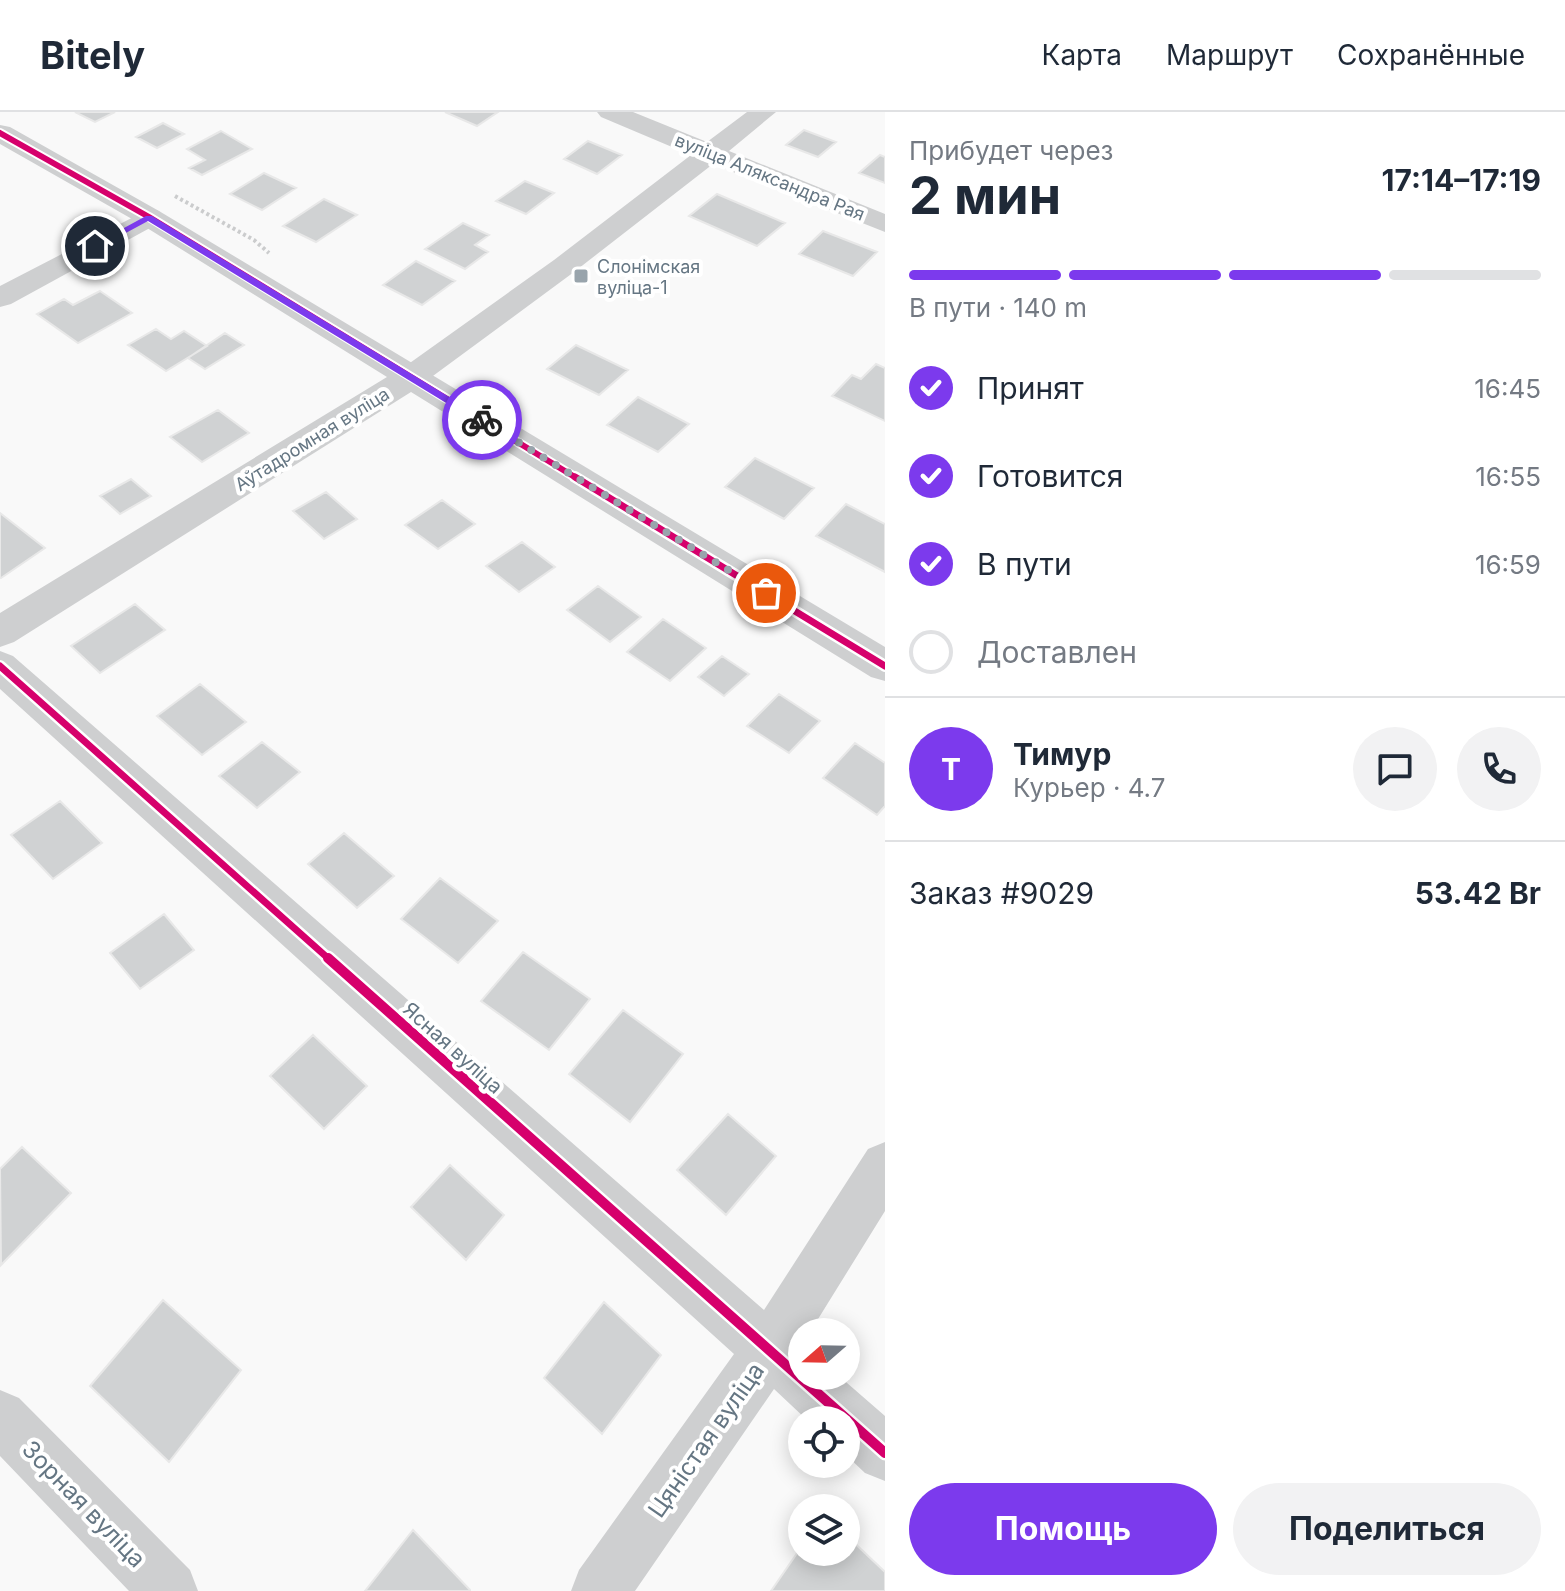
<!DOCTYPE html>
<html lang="ru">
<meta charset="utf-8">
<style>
body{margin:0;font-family:Inter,sans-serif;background:#f2f2f3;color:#1f2937;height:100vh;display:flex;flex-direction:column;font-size:30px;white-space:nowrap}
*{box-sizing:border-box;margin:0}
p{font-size:26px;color:#747a83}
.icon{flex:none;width:44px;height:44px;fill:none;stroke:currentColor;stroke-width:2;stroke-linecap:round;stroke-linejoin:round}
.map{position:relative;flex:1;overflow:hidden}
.drawer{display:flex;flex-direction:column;background:#fff;width:680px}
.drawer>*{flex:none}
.needle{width:52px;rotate:250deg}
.tools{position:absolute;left:788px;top:1206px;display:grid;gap:16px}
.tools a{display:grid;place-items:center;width:72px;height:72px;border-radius:50%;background:#fff;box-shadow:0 4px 20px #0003;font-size:40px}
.pin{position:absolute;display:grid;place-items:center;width:68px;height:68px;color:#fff;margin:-34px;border:4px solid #fff;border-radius:50%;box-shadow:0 2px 8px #0007}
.courier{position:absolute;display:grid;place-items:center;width:80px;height:80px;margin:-40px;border:6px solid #7c3aed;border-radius:50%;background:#fff;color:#222;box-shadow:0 2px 10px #0007}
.headline em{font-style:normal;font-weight:700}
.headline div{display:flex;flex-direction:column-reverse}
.headline{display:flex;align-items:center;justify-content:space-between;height:136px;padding:0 24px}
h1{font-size:52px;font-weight:700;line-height:60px}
.bar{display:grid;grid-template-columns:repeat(4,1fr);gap:12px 8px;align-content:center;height:96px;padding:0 24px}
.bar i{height:10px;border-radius:6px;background:#e0e1e3}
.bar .selected{background:#7c3aed}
.bar p{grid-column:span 4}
.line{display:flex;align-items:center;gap:20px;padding:0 24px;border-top:2px solid #e0e1e3}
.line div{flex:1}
.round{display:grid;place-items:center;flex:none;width:84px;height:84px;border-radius:42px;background:#f2f2f3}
ol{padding:0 24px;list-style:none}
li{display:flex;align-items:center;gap:24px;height:88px}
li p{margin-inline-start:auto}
li .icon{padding:8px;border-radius:50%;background:#7c3aed;color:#fff;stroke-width:4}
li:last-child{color:#747a83}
li i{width:44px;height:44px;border:4px solid #e0e1e3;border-radius:50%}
.cta{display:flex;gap:16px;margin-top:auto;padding:16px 24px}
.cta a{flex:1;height:92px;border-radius:48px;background:#7c3aed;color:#fff;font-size:32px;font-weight:700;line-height:92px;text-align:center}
.cta a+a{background:#f2f2f3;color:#1f2937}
header{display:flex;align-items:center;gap:48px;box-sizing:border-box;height:112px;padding:0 40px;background:#fff;border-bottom:2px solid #e0e1e3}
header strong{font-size:38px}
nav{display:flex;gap:44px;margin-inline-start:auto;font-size:28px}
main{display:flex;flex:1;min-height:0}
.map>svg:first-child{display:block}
.building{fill:#d0d2d3;stroke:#e8e8e8;stroke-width:2}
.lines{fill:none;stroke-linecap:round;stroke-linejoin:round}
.path{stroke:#cbcccd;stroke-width:4;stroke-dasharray:3 3;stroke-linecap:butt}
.minor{fill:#cecfd0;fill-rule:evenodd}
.tertiary{fill:#cecfd0;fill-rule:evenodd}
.cycleway-far2-casing{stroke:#fff;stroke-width:10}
.cycleway-far1-casing{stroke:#fff;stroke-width:12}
.cycleway-casing{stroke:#fff;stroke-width:15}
.cycleway-far2{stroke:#d6006c;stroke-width:6}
.cycleway-far1{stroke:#d6006c;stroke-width:7}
.cycleway{stroke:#d6006c;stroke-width:10}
.route{fill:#7c3aed}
.done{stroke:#99a4ac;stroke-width:8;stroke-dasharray:0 14.4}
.poi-dot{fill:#99a4ac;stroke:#fff;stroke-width:3}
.labels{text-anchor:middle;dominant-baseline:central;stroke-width:8;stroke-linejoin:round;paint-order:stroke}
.far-street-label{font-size:18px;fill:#657683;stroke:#fff}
.far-poi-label{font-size:18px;fill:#657683;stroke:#fff;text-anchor:start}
.street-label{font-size:20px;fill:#657683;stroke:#fff}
.near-street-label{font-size:24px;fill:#657683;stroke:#fff}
</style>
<header>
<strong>Bitely</strong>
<nav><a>Карта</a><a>Маршрут</a><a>Сохранённые</a></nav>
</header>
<main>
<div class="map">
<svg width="885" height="1479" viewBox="0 0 885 1479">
<rect width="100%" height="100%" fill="#f9f9f9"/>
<path class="building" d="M75 0H115L95 10Z
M445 0H498L477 14Z
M163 11 184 22 157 36 136 25Z
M804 18 836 30 818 45 786 33Z
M221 19 252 37 202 63 189 56 205 48 187 37Z
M588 29 622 43 597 62 564 47Z
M880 43 885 45V71L859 61Z
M264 61 296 76 262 98 230 82Z
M525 69 554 81 526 102 496 89Z
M717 82 785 111 757 134 689 104Z
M324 87 357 103 316 130 283 114Z
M463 111 489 123 475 133 488 140 465 157 425 137Z
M823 119 877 140 853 164 799 142Z
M416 149 455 169 422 193 383 173Z
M100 179 132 201 78 231 37 202 64 187 73 193Z
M156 217 171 227 184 219 207 234 166 259 128 233Z
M225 221 244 233 205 257 188 246Z
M576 233 628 258 599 283 547 257Z
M876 252 885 256V309L832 284 852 263 861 267Z
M638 285 689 312 658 340 607 313Z
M218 298 249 321 202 350 170 325Z
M755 346 814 376 784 407 725 375Z
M131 367 151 384 120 402 100 384Z
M326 380 357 407 324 427 293 399Z
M442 388 475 412 438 437 405 413Z
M846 392 885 412V460L816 424Z
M0 401 45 436 1 466 0 465Z
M522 430 555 455 519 480 486 454Z
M598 474 641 505 610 530 567 498Z
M135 492 165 518 100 561 71 534Z
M663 507 706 536 670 569 627 540Z
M722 544 749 562 724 584 698 565Z
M200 572 246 610 202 643 157 604Z
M779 582 820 609 789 641 747 614Z
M262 630 300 660 257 696 219 664Z
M855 631 885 651V694L877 703 823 666Z
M60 689 102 731 53 767 11 723Z
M344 721 394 764 357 796 308 752Z
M440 766 498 809 458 851 401 807Z
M164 802 194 838 140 877 110 841Z
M523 840 590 887 549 938 481 889Z
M623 898 683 942 630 1010 569 962Z
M313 923 367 974 324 1017 270 964Z
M728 1002 776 1044 726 1103 677 1058Z
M22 1035 71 1081 1 1153 0 1057Z
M450 1053 504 1103 466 1148 411 1095Z
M163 1188 241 1258 169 1350 90 1274Z
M604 1190 661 1243 602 1322 544 1266Z
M413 1418 470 1478V1479H365Z
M846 1423 885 1460V1479H771L802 1434V1440H846Z"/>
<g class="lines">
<path class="path" d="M175 84 254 128 269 141"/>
<path class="minor" d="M597 0H633L707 30 747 0H776L729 39 885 102V120L713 52 574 160 422 272 411 275 400 272 395 265 400 258 554 148 691 43 601 5Z
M149 97 159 99 163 105 159 111 11 192 0 195V174Z
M0 539 13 544 764 1198 868 1037 885 1030V1099L810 1220H802V1264H839L885 1304V1369L865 1361 846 1343V1308H807L774 1277 635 1479H571L579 1458 734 1242 0 577Z
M0 1278 19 1286 190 1458 198 1479H129L0 1344Z"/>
<path class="tertiary" d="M0 13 10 15 159 99 885 535V569L871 565 411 280 14 530 0 535V501L387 265 139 111 0 32Z"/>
<g class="cycleway-far2-casing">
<path id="cycleway-far2" d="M0 21 149 105 578 367"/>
</g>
<g class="cycleway-far1-casing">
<path id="cycleway-far1" d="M575 365 885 554
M0 554 330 848"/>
</g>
<g class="cycleway-casing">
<path id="cycleway" d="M328 846 885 1341"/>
</g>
<use href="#cycleway-far2" class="cycleway-far2"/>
<use href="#cycleway-far1" class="cycleway-far1"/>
<use href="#cycleway" class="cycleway"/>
</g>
<path class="route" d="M146 104H152L487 308 479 311 148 109 98 136 91 134Z"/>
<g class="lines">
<path class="done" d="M482 308 766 481"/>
</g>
<rect class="poi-dot" x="573" y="156" width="16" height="16" rx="4"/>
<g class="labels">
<g class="far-street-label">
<text transform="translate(770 65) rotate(22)">вуліца Аляксандра Рая</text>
<text transform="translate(312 327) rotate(-32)">Аўтадромная вуліца</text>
</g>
<g class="far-poi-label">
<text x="597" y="154">Слонімская<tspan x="597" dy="21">вуліца-1</tspan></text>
</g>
<g class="street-label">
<text transform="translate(453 936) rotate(42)">Ясная вуліца</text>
</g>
<g class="near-street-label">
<text transform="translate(706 1328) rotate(-55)">Цяністая вуліца</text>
<text transform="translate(84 1392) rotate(46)">Зорная вуліца</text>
</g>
</g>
</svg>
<div class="tools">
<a><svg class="needle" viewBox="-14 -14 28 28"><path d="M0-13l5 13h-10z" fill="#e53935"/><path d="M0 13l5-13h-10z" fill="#747a83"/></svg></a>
<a><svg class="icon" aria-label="locate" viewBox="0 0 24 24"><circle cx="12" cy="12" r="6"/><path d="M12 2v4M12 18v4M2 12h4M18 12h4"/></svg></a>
<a><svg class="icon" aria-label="layers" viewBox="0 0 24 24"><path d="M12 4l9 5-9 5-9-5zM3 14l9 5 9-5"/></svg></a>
</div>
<div class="pin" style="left:766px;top:481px;background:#ea580c"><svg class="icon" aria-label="bag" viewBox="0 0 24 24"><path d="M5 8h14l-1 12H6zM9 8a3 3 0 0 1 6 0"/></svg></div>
<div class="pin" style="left:95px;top:134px;background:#1f2937"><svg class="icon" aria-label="home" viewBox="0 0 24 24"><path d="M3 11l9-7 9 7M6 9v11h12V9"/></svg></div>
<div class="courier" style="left:482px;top:308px"><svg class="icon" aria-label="bike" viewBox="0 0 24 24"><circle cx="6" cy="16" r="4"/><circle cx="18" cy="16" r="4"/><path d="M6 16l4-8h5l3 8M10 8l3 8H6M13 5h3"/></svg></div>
</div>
<section class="drawer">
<div class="headline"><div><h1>2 мин</h1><p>Прибудет через</p></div><em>17:14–17:19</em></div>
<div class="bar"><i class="selected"></i><i class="selected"></i><i class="selected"></i><i></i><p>В пути · 140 m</p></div>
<ol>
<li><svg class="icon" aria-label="check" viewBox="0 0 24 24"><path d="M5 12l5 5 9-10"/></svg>Принят<p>16:45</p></li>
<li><svg class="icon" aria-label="check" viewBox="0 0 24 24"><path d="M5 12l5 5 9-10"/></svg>Готовится<p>16:55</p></li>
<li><svg class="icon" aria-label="check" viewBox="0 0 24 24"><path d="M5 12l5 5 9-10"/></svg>В пути<p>16:59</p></li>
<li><i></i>Доставлен</li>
</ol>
<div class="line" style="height:144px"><b class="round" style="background:#7c3aed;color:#fff">Т</b><div><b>Тимур</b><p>Курьер · 4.7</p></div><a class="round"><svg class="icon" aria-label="chat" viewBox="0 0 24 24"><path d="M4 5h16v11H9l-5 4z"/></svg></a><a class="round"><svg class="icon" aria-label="phone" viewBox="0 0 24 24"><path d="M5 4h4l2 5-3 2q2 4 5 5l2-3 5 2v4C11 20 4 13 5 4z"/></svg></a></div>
<div class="line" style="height:104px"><div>Заказ #9029</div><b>53.42 Br</b></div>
<div class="cta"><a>Помощь</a><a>Поделиться</a></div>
</section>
</main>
